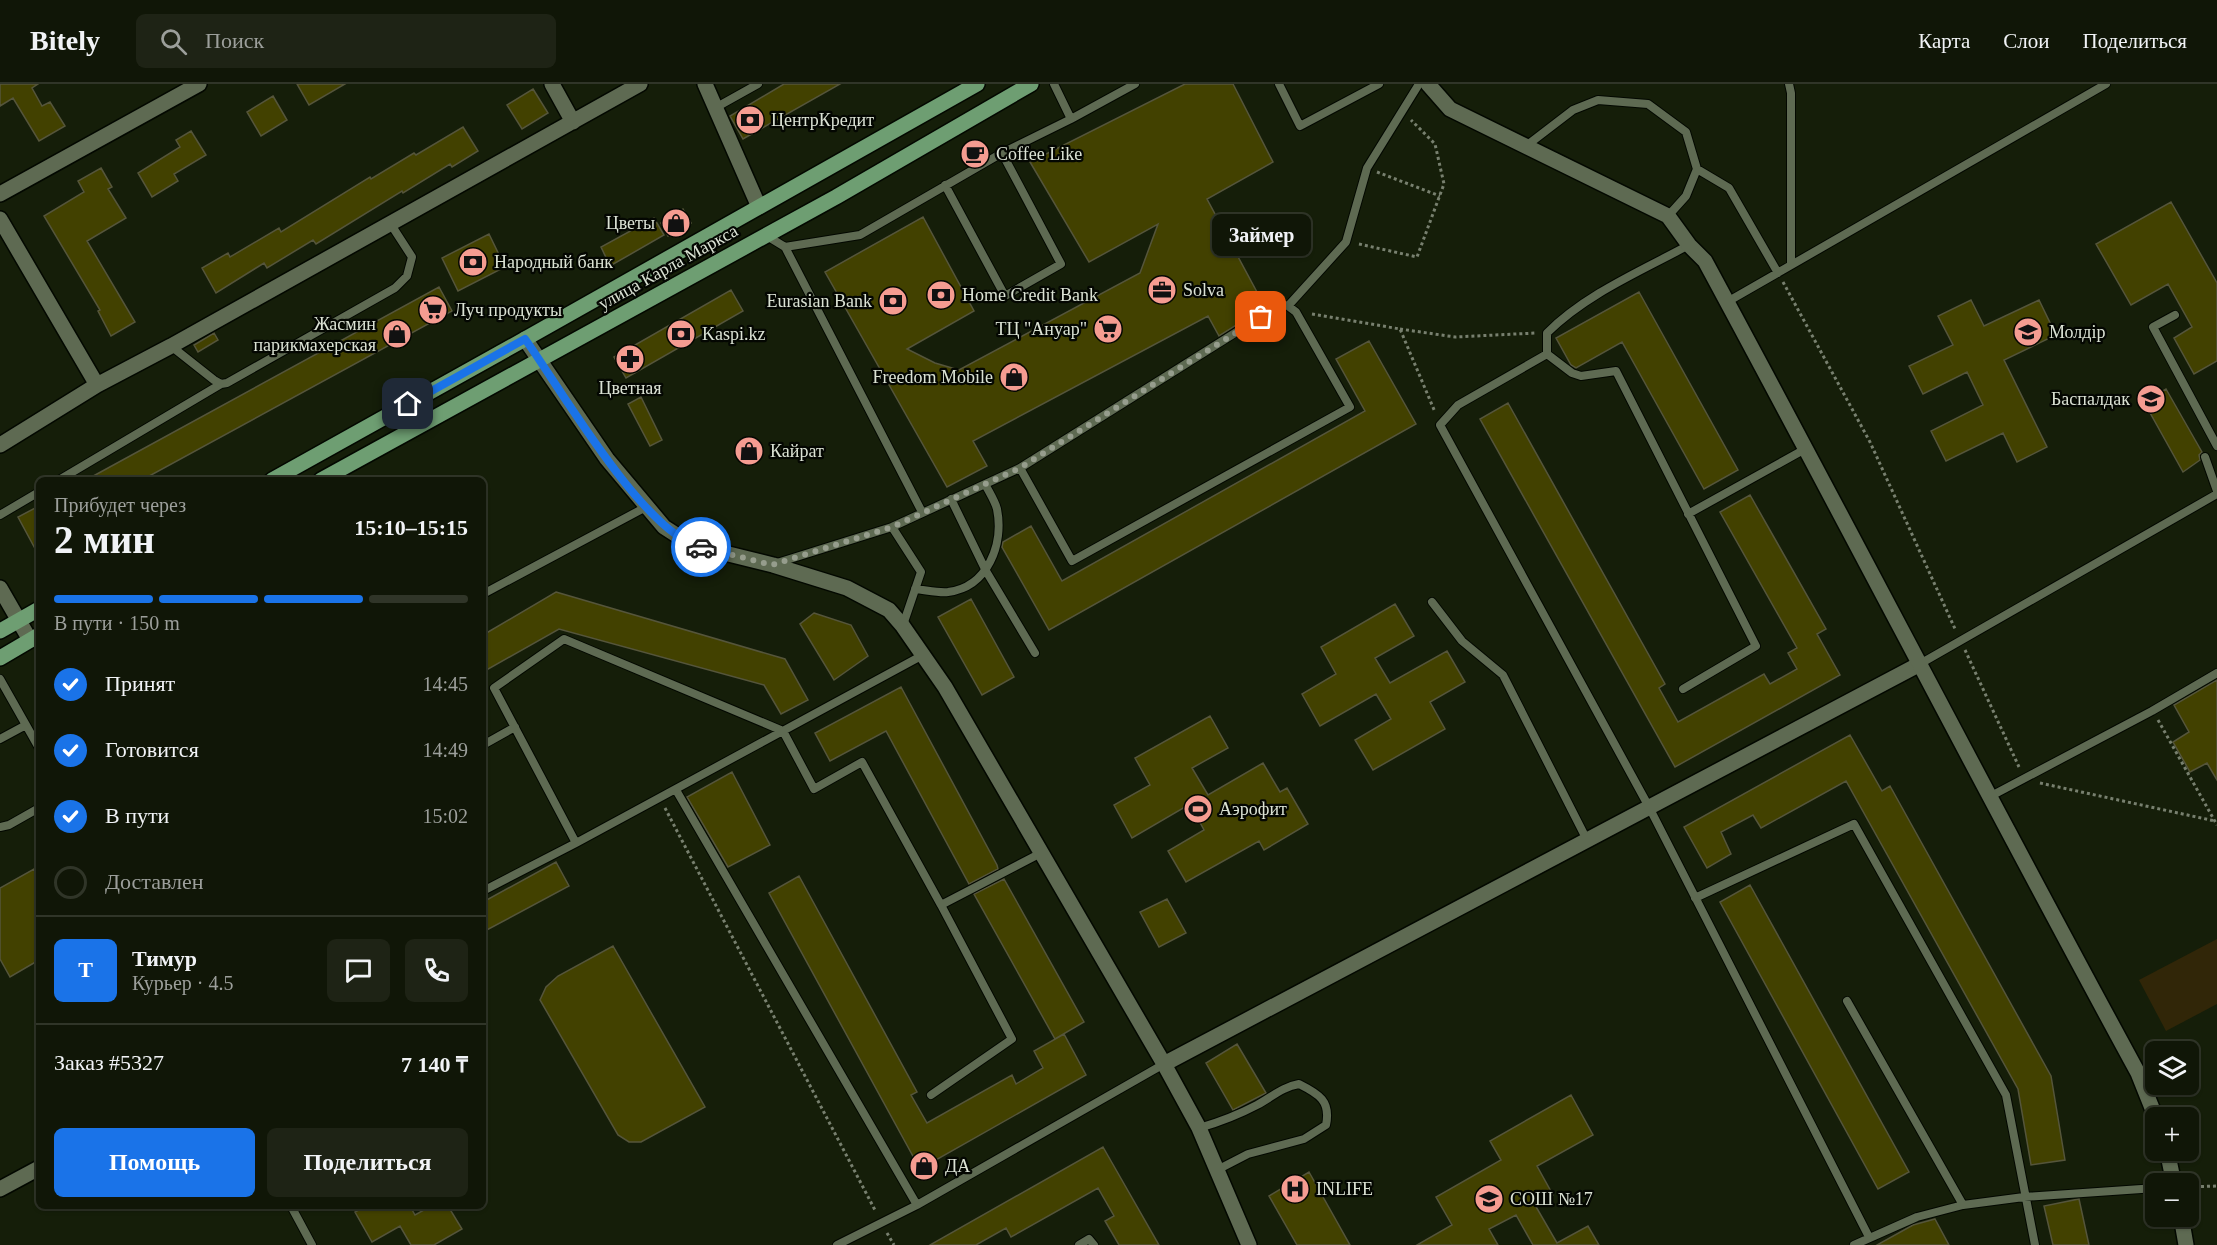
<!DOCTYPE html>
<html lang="ru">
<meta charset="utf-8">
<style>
body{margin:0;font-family:"Times New Roman",serif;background:#1e2315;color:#f1f3f6;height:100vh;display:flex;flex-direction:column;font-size:22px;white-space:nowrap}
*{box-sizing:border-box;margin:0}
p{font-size:20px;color:#9c9f9b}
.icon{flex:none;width:33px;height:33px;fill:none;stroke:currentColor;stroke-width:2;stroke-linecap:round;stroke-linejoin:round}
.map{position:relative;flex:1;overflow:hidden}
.details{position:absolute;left:36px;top:393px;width:450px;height:732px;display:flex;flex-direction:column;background:#101607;border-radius:9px;box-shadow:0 2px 4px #0004,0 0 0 2px #303528}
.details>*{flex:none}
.buttons{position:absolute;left:2145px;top:957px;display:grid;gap:12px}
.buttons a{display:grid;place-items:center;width:54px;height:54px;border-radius:9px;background:#101607;box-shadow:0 2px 4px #0004,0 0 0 2px #303528;font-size:30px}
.pin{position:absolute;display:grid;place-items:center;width:51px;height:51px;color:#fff;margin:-26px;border-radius:12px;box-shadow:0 3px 9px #0006}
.courier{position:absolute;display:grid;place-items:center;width:60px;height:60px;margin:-30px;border:4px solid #1a73e8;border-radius:50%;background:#fff;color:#222;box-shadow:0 2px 8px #0007}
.bubble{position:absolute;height:42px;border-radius:9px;background:#101607;box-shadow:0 2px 4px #0004,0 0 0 2px #303528;font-size:20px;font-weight:800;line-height:42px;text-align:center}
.head em{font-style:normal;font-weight:800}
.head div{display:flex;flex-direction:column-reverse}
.head{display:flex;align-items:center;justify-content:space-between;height:102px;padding:0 18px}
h1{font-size:39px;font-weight:800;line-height:45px}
.bar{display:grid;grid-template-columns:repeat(4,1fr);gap:9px 6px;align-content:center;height:72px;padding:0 18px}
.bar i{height:8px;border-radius:4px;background:#303528}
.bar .active{background:#1a73e8}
.bar p{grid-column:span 4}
.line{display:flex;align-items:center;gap:15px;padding:0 18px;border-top:2px solid #303528}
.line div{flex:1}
.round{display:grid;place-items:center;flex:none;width:63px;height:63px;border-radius:9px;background:#1e2315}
ol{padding:0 18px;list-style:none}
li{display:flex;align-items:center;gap:18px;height:66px}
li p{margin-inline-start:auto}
li .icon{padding:6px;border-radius:50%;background:#1a73e8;color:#fff;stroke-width:4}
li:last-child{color:#9c9f9b}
li i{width:33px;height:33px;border:3px solid #303528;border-radius:50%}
.primary-button{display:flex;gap:12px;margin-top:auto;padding:12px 18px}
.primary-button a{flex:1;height:69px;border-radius:9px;background:#1a73e8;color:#fff;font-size:24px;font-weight:800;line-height:69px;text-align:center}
.primary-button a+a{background:#1e2315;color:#f1f3f6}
header{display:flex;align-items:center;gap:36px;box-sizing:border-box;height:84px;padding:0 30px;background:#101607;border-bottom:2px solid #303528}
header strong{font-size:28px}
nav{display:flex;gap:33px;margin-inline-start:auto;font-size:21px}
.search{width:420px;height:54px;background:#1e2315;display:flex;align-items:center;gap:15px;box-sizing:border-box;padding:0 21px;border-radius:9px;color:#9c9f9b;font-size:22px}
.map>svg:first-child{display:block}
.green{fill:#312608}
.building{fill:#424100;stroke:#55553b;stroke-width:1.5}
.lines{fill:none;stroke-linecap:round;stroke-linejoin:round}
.service-casing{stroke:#030800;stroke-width:10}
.minor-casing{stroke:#030800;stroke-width:18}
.tertiary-casing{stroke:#030800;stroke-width:18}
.primary-casing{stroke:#030800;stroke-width:18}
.path{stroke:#78806f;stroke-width:3;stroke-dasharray:3 3;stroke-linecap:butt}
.service{stroke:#5e6a52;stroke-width:8}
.minor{stroke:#5e6a52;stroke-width:15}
.tertiary{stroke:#5e6a52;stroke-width:15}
.primary{stroke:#6e9e72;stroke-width:15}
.done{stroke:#969d8d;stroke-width:6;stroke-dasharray:0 10.8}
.route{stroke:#1a73e8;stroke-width:8}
.labels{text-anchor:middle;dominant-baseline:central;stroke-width:4.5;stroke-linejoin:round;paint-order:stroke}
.poi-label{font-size:18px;fill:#dbe2d4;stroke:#040702;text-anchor:start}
.street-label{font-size:18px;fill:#dbe2d4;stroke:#040702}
</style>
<header>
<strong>Bitely</strong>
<div class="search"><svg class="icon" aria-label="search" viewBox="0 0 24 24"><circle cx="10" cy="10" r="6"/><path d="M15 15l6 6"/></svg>Поиск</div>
<nav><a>Карта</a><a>Слои</a><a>Поделиться</a></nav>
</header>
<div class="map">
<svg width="2217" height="1161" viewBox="0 0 2217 1161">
<rect width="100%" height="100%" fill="#151e09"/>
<path class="green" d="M2217 855V920L2166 947 2139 896Z"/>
<path class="building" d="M0 0H38L32 4 42 22 50 18 65 42 39 57 13 14 0 22Z
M297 0H345L309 21Z
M784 0H840L743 55 730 32Z
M1185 0H1233L1273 78 1207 115 1265 223 1219 252 1208 232 973 357 987 382 947 403 825 188 923 133 974 227 907 265 935 279 959 286 1140 189 1158 140 1089 178 1030 78Z
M533 5 548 29 522 45 507 21Z
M273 12 287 36 261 52 247 28Z
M463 43 478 67 452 83 450 80 403 109 402 107 316 160 313 156 267 184 264 179 216 209 202 184 228 169 230 173 279 144 281 148 370 93 371 95 414 69 416 71Z
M191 47 206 71 174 90 178 97 152 113 138 89 180 63 176 56Z
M101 84 112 103 108 105 126 134 87 157 135 238 111 252 98 227 100 226 44 132 84 108 78 97Z
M2171 118 2217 199V277L2194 290 2174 254 2192 243 2168 200 2131 221 2096 160Z
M683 125 691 139 668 152 661 139Z
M654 134 664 151 610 182 601 163Z
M489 150 505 183 458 207 442 174Z
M439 203 452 227 142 396H86Z
M731 206 743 227 626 294 614 273Z
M1639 208 1738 386 1704 405 1622 258 1576 284 1571 281 1556 254Z
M1971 216 1984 242 2039 216 2056 251 2004 276 2047 363 2017 378 2003 349 1946 377 1931 347 1983 321 1967 288 1923 310 1909 282 1953 261 1938 232Z
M214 249 218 256 198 268 194 261Z
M1369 257 1416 340 1049 546 1002 463 1003 458 1031 442 1062 497 1365 327 1336 275Z
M2166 305 2202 368 2199 371 2200 376 2183 388 2144 318Z
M641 313 662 356 650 362 628 320Z
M1508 319 1665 600 1659 604 1678 638 1764 590 1770 600 1797 585 1788 569 1797 564 1720 428 1750 411 1826 545 1817 550 1840 591 1675 683 1480 335Z
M39 422V472L18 433Z
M556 508 785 575 808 616 781 630 764 601 559 545 483 588V551Z
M971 515 1014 593 982 611 938 533Z
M1395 520 1414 552 1375 574 1390 599 1447 567 1465 598 1430 618 1445 645 1373 686 1355 656 1391 635 1376 610 1320 642 1302 610 1336 590 1321 563Z
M814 529 851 541 868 572 834 596 800 540Z
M2217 596V696L2207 679 2190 688 2173 658 2189 648 2174 621Z
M901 603 997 781 998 785 969 800 886 647 830 677 815 649Z
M1210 632 1228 664 1192 684 1208 711 1263 679 1280 708 1287 704 1308 740 1264 766 1259 757 1186 798 1168 767 1204 746 1190 720 1132 754 1114 721 1150 701 1135 674Z
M1850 651 1882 707 1890 702 2051 992 2065 1076 2031 1081 2018 1005 1846 697 1761 744 1753 731 1721 748 1731 770 1707 784 1684 743Z
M732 688 770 761 728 783 687 713Z
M556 778 569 802 483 848V818Z
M34 785 39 795V876L10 893 0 875V804Z
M799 792 917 1008 911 1011 927 1039 1012 991 1016 1000 1043 984 1034 967 1064 950 1086 991 920 1085 769 809Z
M1004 795 1084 938 1055 955 974 810Z
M1750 801 1909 1088 1878 1105 1720 818Z
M1167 815 1186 849 1159 863 1140 828Z
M613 862 705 1023 641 1058H629L618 1051 540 916 546 903 558 892Z
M1237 960 1266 1009 1233 1026 1206 979Z
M1571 1011 1593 1051 1537 1082 1553 1111 1535 1121 1557 1159 1588 1142 1599 1161H1533L1516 1131 1489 1145 1498 1161H1417L1452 1141 1436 1113 1501 1076 1490 1057Z
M1103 1063 1159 1161H1119L1105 1137 1114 1132 1098 1104 1011 1153 1006 1144 976 1161H930Z
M1309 1088 1350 1161H1297L1269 1112Z
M2079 1115 2089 1161H2053L2044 1122Z
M366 1122H410L415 1131 431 1122H448L462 1145 434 1161H411L400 1142 372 1158 355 1128Z
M1935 1135 1949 1161H1877L1913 1141Z"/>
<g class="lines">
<g class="service-casing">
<path id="service" d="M1279 0 1300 42 1379 0
M1789 0 1791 9V181
M715 24 758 0
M1071 35 1135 0
M1526 62 1573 26 1598 16 1648 20 1686 48 1697 85 1686 112 1668 132
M1697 85 1729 104 1778 189
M945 101 1005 212 1061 180 1002 69
M767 152 785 163 922 428
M1689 161C1641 187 1586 210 1547 249V270L1458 321 1440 341 1649 723 1869 1153
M785 163 860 151 1002 69 1071 35 1054 0
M1727 218 2106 0
M2175 231 2153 243 2217 362
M171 262 214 296 221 300 227 299 395 204 407 192 412 173 390 139
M1547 270 1572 289 1581 292 1616 287 1756 562 1683 605
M2205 373 2217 407
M1020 384 1072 477 1350 323 1296 228 1288 222
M59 396 221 300
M951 415 986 487 1035 569
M1688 430 1807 364
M0 431 39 408
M892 443 921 488 903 541
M777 479 892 443 1020 384 1281 220 1288 222 1346 158 1367 84 1419 0
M915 505C926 506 938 509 948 508 988 503 1004 460 997 425 995 417 989 408 985 400
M483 510 646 423
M1432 518 1462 557 1503 591 1587 756
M1918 581 2217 410
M0 595 39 664
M0 655 26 641
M483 661 515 643
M676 706 917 1121 1164 980
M1991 712 2152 627 2217 589
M0 743 9 741 39 724
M576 759 494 604 564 555 783 647 814 705 862 678 941 821 1041 769
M483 807 576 759 923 571
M1695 814 1854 740 2006 1011 2035 1161
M1847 917 1963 1121 2024 1113 2156 1104
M931 1011 1012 955 941 821
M1199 1044C1220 1038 1238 1031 1257 1021 1272 1013 1282 1003 1299 1000 1319 1010 1331 1017 1326 1041L1304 1055 1248 1070 1217 1086
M291 1122 312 1161
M837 1161 917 1121
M1079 1161 1089 1155 1094 1161
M1854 1161 1917 1133 1963 1121"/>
</g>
<g class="minor-casing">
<path id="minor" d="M552 0 573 38
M705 0 759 123
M0 110 199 0
M0 135 97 301
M525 255 607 375 664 443 692 461 773 481 847 504 889 526 902 541 945 603 1164 980 1199 1044 1249 1161
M0 361 97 301 171 262 640 0
M0 504 30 556
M1164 980 1918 581
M0 1105 39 1084"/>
</g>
<g class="tertiary-casing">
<path id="tertiary" d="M1428 0 1450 25 1668 132 1689 161 1705 177C1851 447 1991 719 2138 989L2156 1034
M2167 1066 2174 1100
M2181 1132 2186 1161"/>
</g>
<g class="primary-casing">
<path id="primary" d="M272 396 525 255 977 0
M321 396 836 113 1031 0
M0 547 39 525
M0 574 39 551"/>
</g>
<path class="path" d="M1377 88 1440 112
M1359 160 1417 173 1444 100 1435 60 1411 36
M1783 198 1870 358 1956 547
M1312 230 1400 245 1435 328
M1400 245 1455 253 1536 249
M1965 566 2019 683
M2158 636 2217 741
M2040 699 2215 737
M665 724 876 1128
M2189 1103 2217 1102
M887 1149 894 1161"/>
<use href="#service" class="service"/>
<use href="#minor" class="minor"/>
<use href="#tertiary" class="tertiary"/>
<use href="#primary" class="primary"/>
</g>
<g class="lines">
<path class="done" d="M701 463 772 481 892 443 1020 384 1261 233"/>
<path class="route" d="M408 320 525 255C561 305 644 450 701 463"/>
</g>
<defs>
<g id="bank-disc" transform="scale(1.5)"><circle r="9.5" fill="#f59c91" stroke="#040702"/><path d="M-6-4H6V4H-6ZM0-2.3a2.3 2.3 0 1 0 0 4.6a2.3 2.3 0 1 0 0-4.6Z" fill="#111"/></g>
<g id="cafe-disc" transform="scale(1.5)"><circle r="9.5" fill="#f59c91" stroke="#040702"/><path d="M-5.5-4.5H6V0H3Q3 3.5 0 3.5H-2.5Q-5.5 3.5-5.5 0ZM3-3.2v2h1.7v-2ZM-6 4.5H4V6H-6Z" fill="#111"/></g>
<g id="shop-disc" transform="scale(1.5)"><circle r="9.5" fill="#f59c91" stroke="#040702"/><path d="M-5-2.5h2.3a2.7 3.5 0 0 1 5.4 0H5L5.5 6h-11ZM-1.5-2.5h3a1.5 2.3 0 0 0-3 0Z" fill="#111"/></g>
<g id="office-disc" transform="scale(1.5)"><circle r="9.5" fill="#f59c91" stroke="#040702"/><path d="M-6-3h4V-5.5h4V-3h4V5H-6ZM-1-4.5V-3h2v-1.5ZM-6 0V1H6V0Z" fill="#111"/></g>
<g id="supermarket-disc" transform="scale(1.5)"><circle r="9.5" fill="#f59c91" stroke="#040702"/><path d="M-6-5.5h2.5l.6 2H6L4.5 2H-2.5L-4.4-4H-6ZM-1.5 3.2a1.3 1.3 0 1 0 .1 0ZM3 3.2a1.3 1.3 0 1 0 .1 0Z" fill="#111"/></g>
<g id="school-disc" transform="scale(1.5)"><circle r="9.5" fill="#f59c91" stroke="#040702"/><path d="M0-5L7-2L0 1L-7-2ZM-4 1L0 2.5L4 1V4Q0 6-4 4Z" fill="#111"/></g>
<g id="pharmacy-disc" transform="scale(1.5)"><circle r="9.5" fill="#f59c91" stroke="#040702"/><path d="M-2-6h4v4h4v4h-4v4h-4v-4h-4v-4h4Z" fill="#111"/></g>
<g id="stadium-disc" transform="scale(1.5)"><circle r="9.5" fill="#f59c91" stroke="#040702"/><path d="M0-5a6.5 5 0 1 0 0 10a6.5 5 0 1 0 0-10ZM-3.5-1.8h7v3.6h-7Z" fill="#111"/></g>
<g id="hospital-disc" transform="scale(1.5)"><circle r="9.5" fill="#f59c91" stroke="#040702"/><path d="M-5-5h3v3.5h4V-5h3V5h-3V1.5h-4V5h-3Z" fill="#111"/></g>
</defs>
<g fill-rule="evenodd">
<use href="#bank-disc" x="750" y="36"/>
<use href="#cafe-disc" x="975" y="70"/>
<use href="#shop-disc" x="676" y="139"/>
<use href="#bank-disc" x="473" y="178"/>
<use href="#office-disc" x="1162" y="206"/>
<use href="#bank-disc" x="941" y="211"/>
<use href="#bank-disc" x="893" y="217"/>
<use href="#supermarket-disc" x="433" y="226"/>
<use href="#supermarket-disc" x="1108" y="245"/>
<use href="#school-disc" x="2028" y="248"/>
<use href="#shop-disc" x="397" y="250"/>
<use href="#bank-disc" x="681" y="250"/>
<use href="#pharmacy-disc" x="630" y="275"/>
<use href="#shop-disc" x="1014" y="293"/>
<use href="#school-disc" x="2151" y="315"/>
<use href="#shop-disc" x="749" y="367"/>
<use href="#stadium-disc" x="1198" y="725"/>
<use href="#shop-disc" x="924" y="1082"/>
<use href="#hospital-disc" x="1295" y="1105"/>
<use href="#school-disc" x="1489" y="1115"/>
</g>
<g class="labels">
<g class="poi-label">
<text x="771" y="36">ЦентрКредит</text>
<text x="996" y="70">Coffee Like</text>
<text x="655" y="139" text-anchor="end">Цветы</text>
<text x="494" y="178">Народный банк</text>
<text x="1183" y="206">Solva</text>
<text x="962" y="211">Home Credit Bank</text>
<text x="872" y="217" text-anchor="end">Eurasian Bank</text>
<text x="454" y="226">Луч продукты</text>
<text x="376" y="240" text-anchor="end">Жасмин<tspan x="376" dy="21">парикмахерская</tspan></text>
<text x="1087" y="245" text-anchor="end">ТЦ "Ануар"</text>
<text x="2049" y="248">Молдiр</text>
<text x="702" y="250">Kaspi.kz</text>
<text x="993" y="293" text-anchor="end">Freedom Mobile</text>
<text x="630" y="304" text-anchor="middle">Цветная</text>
<text x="2130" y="315" text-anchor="end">Баспалдак</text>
<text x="770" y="367">Кайрат</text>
<text x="1219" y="725">Аэрофит</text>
<text x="945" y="1082">ДА</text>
<text x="1316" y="1105">INLIFE</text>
<text x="1510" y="1115">СОШ №17</text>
</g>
<g class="street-label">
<text transform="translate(668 183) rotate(-29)">улица Карла Маркса</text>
</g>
</g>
</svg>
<div class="buttons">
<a><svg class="icon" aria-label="layers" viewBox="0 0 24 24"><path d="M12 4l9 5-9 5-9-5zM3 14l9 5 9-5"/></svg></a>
<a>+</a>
<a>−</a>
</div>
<div class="pin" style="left:1261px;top:233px;background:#ea580c"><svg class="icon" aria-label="bag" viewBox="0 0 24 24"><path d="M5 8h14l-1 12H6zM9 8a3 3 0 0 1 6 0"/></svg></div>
<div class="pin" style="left:408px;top:320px;background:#1f2937"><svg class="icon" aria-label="home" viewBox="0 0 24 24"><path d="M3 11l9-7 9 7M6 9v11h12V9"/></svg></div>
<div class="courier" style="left:701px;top:463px"><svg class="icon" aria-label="car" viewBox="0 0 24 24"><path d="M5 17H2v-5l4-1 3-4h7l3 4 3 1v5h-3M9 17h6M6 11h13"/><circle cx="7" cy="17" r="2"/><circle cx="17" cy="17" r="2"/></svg></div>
<div class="bubble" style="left:1212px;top:130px;width:99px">Займер</div>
<section class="details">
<div class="head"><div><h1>2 мин</h1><p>Прибудет через</p></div><em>15:10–15:15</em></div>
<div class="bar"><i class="active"></i><i class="active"></i><i class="active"></i><i></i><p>В пути · 150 m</p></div>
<ol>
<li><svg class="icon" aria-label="check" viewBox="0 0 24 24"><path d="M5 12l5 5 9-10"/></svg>Принят<p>14:45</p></li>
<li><svg class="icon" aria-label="check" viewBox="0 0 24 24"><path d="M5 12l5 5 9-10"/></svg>Готовится<p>14:49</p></li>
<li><svg class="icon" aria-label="check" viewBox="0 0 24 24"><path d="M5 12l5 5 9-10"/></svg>В пути<p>15:02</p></li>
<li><i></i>Доставлен</li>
</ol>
<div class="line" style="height:108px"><b class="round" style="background:#1a73e8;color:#fff">Т</b><div><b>Тимур</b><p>Курьер · 4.5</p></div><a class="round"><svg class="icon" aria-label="chat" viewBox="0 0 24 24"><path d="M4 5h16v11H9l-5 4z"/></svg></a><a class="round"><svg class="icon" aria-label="phone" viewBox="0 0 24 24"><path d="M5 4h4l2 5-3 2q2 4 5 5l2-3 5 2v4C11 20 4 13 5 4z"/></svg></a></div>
<div class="line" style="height:78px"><div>Заказ #5327</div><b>7 140 ₸</b></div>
<div class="primary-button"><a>Помощь</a><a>Поделиться</a></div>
</section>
</div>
